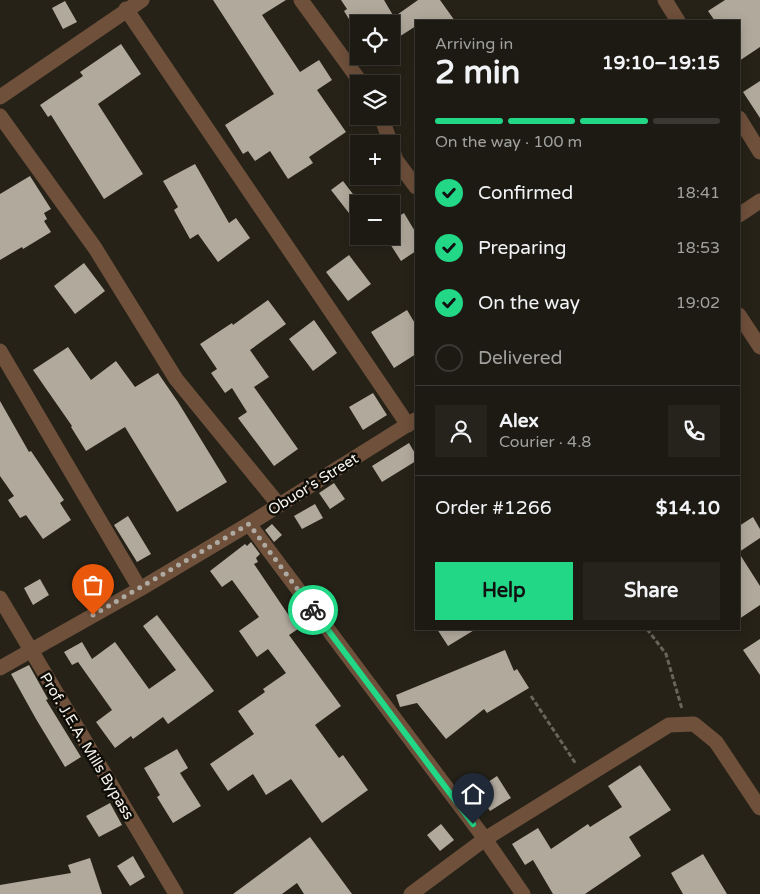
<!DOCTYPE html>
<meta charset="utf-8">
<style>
body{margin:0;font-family:"Varela Round",sans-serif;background:#25231b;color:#f1f3f6;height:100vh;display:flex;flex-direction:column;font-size:19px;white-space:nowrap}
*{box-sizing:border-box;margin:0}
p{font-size:16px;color:#a0a19f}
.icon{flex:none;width:28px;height:28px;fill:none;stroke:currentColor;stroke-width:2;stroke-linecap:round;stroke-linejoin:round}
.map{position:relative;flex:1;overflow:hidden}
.panel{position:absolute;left:415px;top:20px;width:325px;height:610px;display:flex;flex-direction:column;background:#1c1a12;border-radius:0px;box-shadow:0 2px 12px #0003,0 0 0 1px #3a3832}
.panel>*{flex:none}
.tools{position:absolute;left:350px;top:15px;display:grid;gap:10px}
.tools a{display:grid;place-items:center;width:50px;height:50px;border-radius:0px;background:#1c1a12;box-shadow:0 2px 12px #0003,0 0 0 1px #3a3832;font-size:25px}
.pin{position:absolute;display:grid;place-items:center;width:42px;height:42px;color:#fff;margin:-51px -21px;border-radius:50% 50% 50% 0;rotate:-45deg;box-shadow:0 0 5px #0007}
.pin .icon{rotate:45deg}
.courier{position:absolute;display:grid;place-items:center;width:50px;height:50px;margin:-25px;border:4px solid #22d887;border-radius:50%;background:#fff;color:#222;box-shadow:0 1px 6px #0007}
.overview em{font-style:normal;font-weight:800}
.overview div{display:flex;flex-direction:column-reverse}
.overview{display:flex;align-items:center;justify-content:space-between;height:85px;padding:0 20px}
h1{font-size:32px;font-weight:800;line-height:38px}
.bar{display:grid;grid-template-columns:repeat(4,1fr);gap:8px 5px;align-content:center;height:60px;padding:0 20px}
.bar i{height:6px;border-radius:4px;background:#3a3832}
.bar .selected{background:#22d887}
.bar p{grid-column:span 4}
.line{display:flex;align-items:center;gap:12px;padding:0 20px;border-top:1px solid #3a3832}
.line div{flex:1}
.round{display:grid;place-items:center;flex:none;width:52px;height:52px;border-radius:0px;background:#25231b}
ol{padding:0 20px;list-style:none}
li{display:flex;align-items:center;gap:15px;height:55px}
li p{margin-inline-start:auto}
li .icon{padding:5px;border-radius:50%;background:#22d887;color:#111;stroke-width:4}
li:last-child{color:#a0a19f}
li i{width:28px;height:28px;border:2px solid #3a3832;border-radius:50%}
.action{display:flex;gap:10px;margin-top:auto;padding:10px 20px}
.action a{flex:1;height:58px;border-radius:0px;background:#22d887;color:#111;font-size:20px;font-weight:800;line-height:58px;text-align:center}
.action a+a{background:#25231b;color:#f1f3f6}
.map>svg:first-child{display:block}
.building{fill:#b1a99c}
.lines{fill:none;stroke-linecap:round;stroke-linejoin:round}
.path{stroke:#69655c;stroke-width:3;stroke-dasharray:5 2.5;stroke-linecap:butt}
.minor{stroke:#6e503b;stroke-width:15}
.tertiary{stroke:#6e503b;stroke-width:15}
.done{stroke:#aeaaa2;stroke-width:5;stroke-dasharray:0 9}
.route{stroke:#22d887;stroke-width:6}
.labels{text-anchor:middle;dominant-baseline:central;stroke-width:5;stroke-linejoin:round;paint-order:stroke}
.street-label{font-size:15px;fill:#f7f4ed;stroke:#0d0c07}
</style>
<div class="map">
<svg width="760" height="894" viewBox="0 0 760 894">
<rect width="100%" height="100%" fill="#262218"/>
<path class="building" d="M213 0H286L262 15 300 72 319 60 332 80 317 90 346 132 309 157 313 163 288 179 270 151 255 161 248 151 243 154 225 125 274 94Z
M341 0H384L394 17 418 0H440L455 21H416V26L391 42V24H352L344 11 347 9Z
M725 0H760V47L739 61V21H715L708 11Z
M65 1 77 22 63 29 52 8Z
M121 44 141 74 98 104 143 174 104 199 51 115 48 117 40 105 83 76 80 72Z
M760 81V118L743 92Z
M195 164 229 223 236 218 250 238 218 262 198 234 190 239 174 210 178 207 163 181Z
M30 176 51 209 44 213 47 219 44 221 51 232 23 249 22 247 0 260V194Z
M343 181 359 202V226L331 190Z
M404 213 416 233V251L401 261 385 236H391V221Z
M349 255 371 284 348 301 326 272Z
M84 263 105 291 75 314 54 286Z
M268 300 286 324 250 350 269 377 254 387 298 449 274 466 238 418 247 412 232 388 225 393 211 373 217 369 200 344 232 323 233 325Z
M407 310 416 325V354L394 368 371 332Z
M314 320 337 353 313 371 289 339Z
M68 347 91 380 116 361 135 387 158 373 178 402 227 482 177 512 125 427 86 451 71 427 72 426 33 370Z
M373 393 387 415 363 430 349 407Z
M0 401 29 452 31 451 64 500 60 503 71 520 43 539 26 515 20 518 8 500 14 496 0 476Z
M409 443 416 455V461L382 482 372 466Z
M334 483 345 499 330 509 319 493Z
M315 504 323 518 302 529 294 516Z
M128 516 151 554 137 562 114 525Z
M753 517 760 529V538L739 552V526Z
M272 524 282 535 274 542 265 530Z
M251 542 260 554 256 558 258 562 254 564 298 629 289 635 341 706 315 725 339 758 343 755 368 790 322 823 291 779 266 795 253 774 228 791 210 764 254 734 238 711 265 692 263 689 286 673 268 649 257 657 239 631 259 617 232 580 222 587 210 571 245 544 247 546Z
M739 553 760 586V605L739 619Z
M40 579 49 595 33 605 24 588Z
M157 615 214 691 168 724 163 717 133 739 131 736 115 748 96 722 112 710 78 662 72 665 64 652 82 642 92 659 115 642 149 689 176 670 143 626Z
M437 629H476L448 646Z
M760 639V675L743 650Z
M505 650 514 671 517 669 529 688 487 713 484 709 446 739 417 703 400 707 396 695Z
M29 665 48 699 46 700 81 757 65 767 36 719 11 674Z
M177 749 188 768 180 773 201 806 173 823 157 797 160 795 144 768Z
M640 765 671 810 629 837 641 856 585 894H553L533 860 525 865 512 844 538 828 551 849 588 824 590 827 622 807 608 786Z
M497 776 511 798 490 811 476 790Z
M110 803 122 825 99 837 86 816Z
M441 824 454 840 440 851 427 835Z
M310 837 352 894H304L297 883 282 894H233Z
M703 854 727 894H683L671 873Z
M133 856 145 877 130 886 117 866Z
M90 858 102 894H0V885L71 873 68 865Z"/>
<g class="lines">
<path class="path" d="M647 629 666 654 682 709
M531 696 576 764"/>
<path class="minor" d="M301 0 362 84
M665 0 678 21
M126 9 408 425
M0 97 142 0
M0 116 95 248 176 379 279 505
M381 116 391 144
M739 118 760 152
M391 145 396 160 416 187
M739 215 760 201
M739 315 760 347
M0 351 140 589
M249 524 485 839 411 894
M0 668 140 589 249 524 415 420
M523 894 485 839 669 725 694 724 716 742 760 808"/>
<path class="tertiary" d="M0 598 176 894"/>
</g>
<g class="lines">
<path class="done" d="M93 615 249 524 313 610"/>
<path class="route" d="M313 610 473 824"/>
</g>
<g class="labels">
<g class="street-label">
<text transform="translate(313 484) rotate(-32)">Obuor’s Street</text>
<text transform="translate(87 746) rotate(59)">Prof. J.E.A. Mills Bypass</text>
</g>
</g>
</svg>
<div class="tools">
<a><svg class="icon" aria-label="locate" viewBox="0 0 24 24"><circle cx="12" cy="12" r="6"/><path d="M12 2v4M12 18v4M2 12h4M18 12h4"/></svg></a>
<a><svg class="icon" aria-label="layers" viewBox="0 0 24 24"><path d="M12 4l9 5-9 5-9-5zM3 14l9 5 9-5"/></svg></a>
<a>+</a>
<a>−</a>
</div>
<div class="pin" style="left:93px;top:615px;background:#ea580c"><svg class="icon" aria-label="bag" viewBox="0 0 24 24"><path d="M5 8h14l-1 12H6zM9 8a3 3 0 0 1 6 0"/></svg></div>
<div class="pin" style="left:473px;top:824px;background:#1f2937"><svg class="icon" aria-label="home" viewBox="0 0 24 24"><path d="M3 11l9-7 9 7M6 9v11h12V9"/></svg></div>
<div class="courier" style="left:313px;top:610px"><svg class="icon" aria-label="bike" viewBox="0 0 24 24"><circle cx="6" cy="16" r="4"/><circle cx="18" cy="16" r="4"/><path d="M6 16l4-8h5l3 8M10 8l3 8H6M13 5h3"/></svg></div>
<section class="panel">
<div class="overview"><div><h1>2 min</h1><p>Arriving in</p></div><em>19:10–19:15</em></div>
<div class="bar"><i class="selected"></i><i class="selected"></i><i class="selected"></i><i></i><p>On the way · 100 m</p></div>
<ol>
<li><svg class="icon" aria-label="check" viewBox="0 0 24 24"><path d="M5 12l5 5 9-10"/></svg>Confirmed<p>18:41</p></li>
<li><svg class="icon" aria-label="check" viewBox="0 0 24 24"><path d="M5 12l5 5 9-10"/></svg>Preparing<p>18:53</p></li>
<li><svg class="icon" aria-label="check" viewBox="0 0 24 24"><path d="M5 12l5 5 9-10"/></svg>On the way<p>19:02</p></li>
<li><i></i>Delivered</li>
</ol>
<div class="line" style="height:90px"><a class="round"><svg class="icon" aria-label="person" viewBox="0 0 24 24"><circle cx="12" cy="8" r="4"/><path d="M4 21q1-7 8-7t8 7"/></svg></a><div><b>Alex</b><p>Courier · 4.8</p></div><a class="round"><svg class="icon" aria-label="phone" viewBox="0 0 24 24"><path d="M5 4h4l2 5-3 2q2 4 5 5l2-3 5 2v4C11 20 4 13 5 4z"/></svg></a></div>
<div class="line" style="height:65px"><div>Order #1266</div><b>$14.10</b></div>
<div class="action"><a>Help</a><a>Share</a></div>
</section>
</div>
